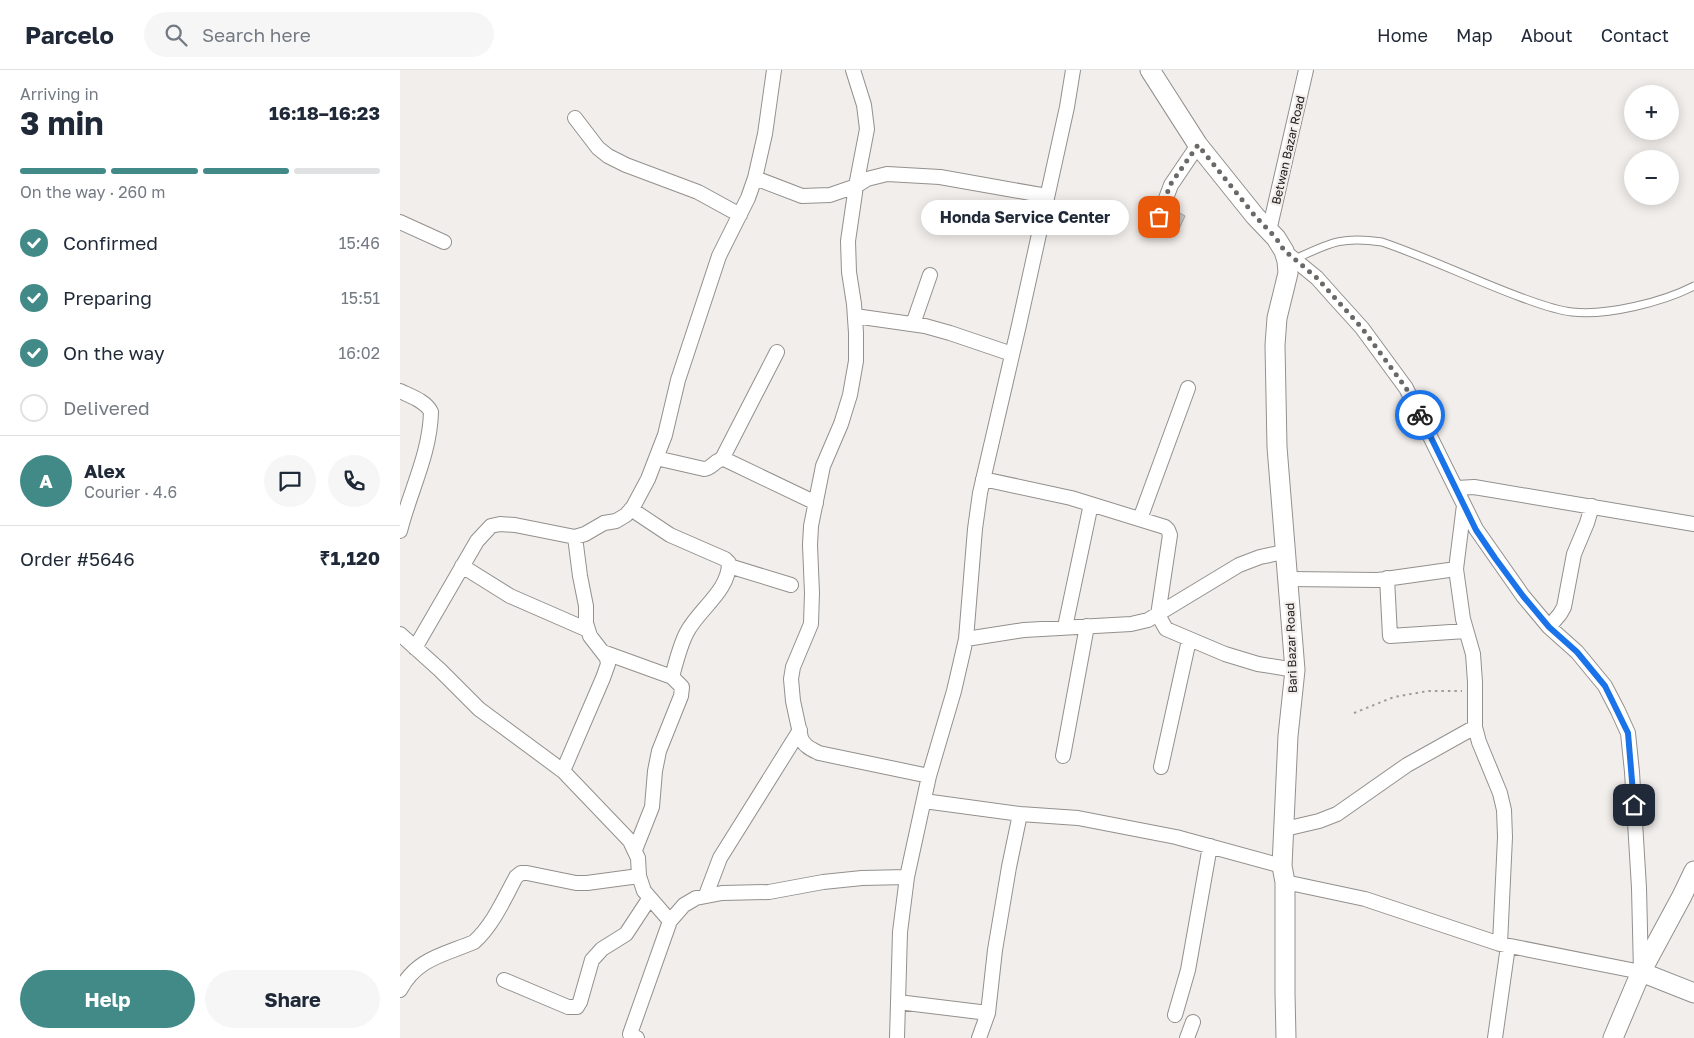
<!DOCTYPE html>
<meta charset="utf-8">
<style>
body{margin:0;font-family:"Golos Text",sans-serif;background:#f6f6f7;color:#1f2937;height:100vh;display:flex;flex-direction:column;font-size:19px;white-space:nowrap}
*{box-sizing:border-box;margin:0}
p{font-size:16px;color:#747a83}
.icon{flex:none;width:28px;height:28px;fill:none;stroke:currentColor;stroke-width:2;stroke-linecap:round;stroke-linejoin:round}
.map{position:relative;flex:1;overflow:hidden}
.side{display:flex;flex-direction:column;background:#fff;width:400px}
.side>*{flex:none}
.fabs{position:absolute;left:1224px;top:15px;display:grid;gap:10px}
.fabs a{display:grid;place-items:center;width:55px;height:55px;border-radius:50%;background:#fff;box-shadow:0 2px 12px #0003;font-size:25px}
.pin{position:absolute;display:grid;place-items:center;width:42px;height:42px;color:#fff;margin:-21px;border-radius:10px;box-shadow:0 2px 8px #0006}
.courier{position:absolute;display:grid;place-items:center;width:50px;height:50px;margin:-25px;border:4px solid #1a73e8;border-radius:50%;background:#fff;color:#222;box-shadow:0 1px 6px #0007}
.bubble{position:absolute;height:35px;border-radius:18px;background:#fff;box-shadow:0 2px 12px #0003;font-size:16px;font-weight:700;line-height:35px;text-align:center}
.summary em{font-style:normal;font-weight:700}
.summary div{display:flex;flex-direction:column-reverse}
.summary{display:flex;align-items:center;justify-content:space-between;height:85px;padding:0 20px}
h1{font-size:32px;font-weight:700;line-height:38px}
.bar{display:grid;grid-template-columns:repeat(4,1fr);gap:8px 5px;align-content:center;height:60px;padding:0 20px}
.bar i{height:6px;border-radius:4px;background:#e0e1e3}
.bar .selected{background:#428a88}
.bar p{grid-column:span 4}
.line{display:flex;align-items:center;gap:12px;padding:0 20px;border-top:1px solid #e0e1e3}
.line div{flex:1}
.round{display:grid;place-items:center;flex:none;width:52px;height:52px;border-radius:26px;background:#f6f6f7}
ol{padding:0 20px;list-style:none}
li{display:flex;align-items:center;gap:15px;height:55px}
li p{margin-inline-start:auto}
li .icon{padding:5px;border-radius:50%;background:#428a88;color:#fff;stroke-width:4}
li:last-child{color:#747a83}
li i{width:28px;height:28px;border:2px solid #e0e1e3;border-radius:50%}
.primary-button{display:flex;gap:10px;margin-top:auto;padding:10px 20px}
.primary-button a{flex:1;height:58px;border-radius:30px;background:#428a88;color:#fff;font-size:20px;font-weight:700;line-height:58px;text-align:center}
.primary-button a+a{background:#f6f6f7;color:#1f2937}
header{display:flex;align-items:center;gap:30px;box-sizing:border-box;height:70px;padding:0 25px;background:#fff;border-bottom:1px solid #e0e1e3}
header strong{font-size:24px}
nav{display:flex;gap:28px;margin-inline-start:auto;font-size:18px}
.search{width:350px;height:45px;background:#f6f6f7;display:flex;align-items:center;gap:12px;box-sizing:border-box;padding:0 18px;border-radius:28px;color:#747a83;font-size:19px}
main{display:flex;flex:1;min-height:0}
.map>svg:first-child{display:block}
.building{fill:#d3d0ce;stroke:#a8a5a2}
.lines{fill:none;stroke-linecap:round;stroke-linejoin:round}
.lane-casing{stroke:#93908d;stroke-width:9}
.street-casing{stroke:#93908d;stroke-width:16}
.secondary-casing{stroke:#93908d;stroke-width:21}
.path{stroke:#9f9c9a;stroke-width:2;stroke-dasharray:2.5 4;stroke-linecap:butt}
.lane{stroke:#fff;stroke-width:7}
.street{stroke:#fff;stroke-width:14}
.secondary{stroke:#fff;stroke-width:19}
.done{stroke:#6b6968;stroke-width:5;stroke-dasharray:0 9}
.route{stroke:#1a73e8;stroke-width:6}
.labels{text-anchor:middle;dominant-baseline:central;stroke-width:4.5;stroke-linejoin:round;paint-order:stroke}
.street-label{font-size:12px;fill:#232221;stroke:#f2eeeb}
</style>
<header>
<strong>Parcelo</strong>
<div class="search"><svg class="icon" aria-label="search" viewBox="0 0 24 24"><circle cx="10" cy="10" r="6"/><path d="M15 15l6 6"/></svg>Search here</div>
<nav><a>Home</a><a>Map</a><a>About</a><a>Contact</a></nav>
</header>
<main>
<section class="side">
<div class="summary"><div><h1>3 min</h1><p>Arriving in</p></div><em>16:18–16:23</em></div>
<div class="bar"><i class="selected"></i><i class="selected"></i><i class="selected"></i><i></i><p>On the way · 260 m</p></div>
<ol>
<li><svg class="icon" aria-label="check" viewBox="0 0 24 24"><path d="M5 12l5 5 9-10"/></svg>Confirmed<p>15:46</p></li>
<li><svg class="icon" aria-label="check" viewBox="0 0 24 24"><path d="M5 12l5 5 9-10"/></svg>Preparing<p>15:51</p></li>
<li><svg class="icon" aria-label="check" viewBox="0 0 24 24"><path d="M5 12l5 5 9-10"/></svg>On the way<p>16:02</p></li>
<li><i></i>Delivered</li>
</ol>
<div class="line" style="height:90px"><b class="round" style="background:#428a88;color:#fff">A</b><div><b>Alex</b><p>Courier · 4.6</p></div><a class="round"><svg class="icon" aria-label="chat" viewBox="0 0 24 24"><path d="M4 5h16v11H9l-5 4z"/></svg></a><a class="round"><svg class="icon" aria-label="phone" viewBox="0 0 24 24"><path d="M5 4h4l2 5-3 2q2 4 5 5l2-3 5 2v4C11 20 4 13 5 4z"/></svg></a></div>
<div class="line" style="height:65px"><div>Order #5646</div><b>₹1,120</b></div>
<div class="primary-button"><a>Help</a><a>Share</a></div>
</section>
<div class="map">
<svg width="1294" height="968" viewBox="0 0 1294 968">
<rect width="100%" height="100%" fill="#f2eeeb"/>
<path class="building" d="M776 141 785 146 778 161 764 154 769 145 772 147Z"/>
<g class="lines">
<g class="lane-casing">
<path id="lane" d="M895 189C930 173 941 166 982 172 1029 188 1074 210 1120 227 1137 233 1154 240 1172 242 1207 246 1263 232 1294 216"/>
</g>
<g class="street-casing">
<path id="street" d="M453 0 464 35 467 59 456 116 448 171 449 202 454 234 456 263V291L450 325 441 354 423 396 411 456 410 475 412 523 411 554 393 597 391 609 393 631 401 668C404 676 411 679 419 683L529 706
M175 48 198 78 208 86 226 95 298 122 340 145
M355 108 402 126 430 125 456 116 467 109 487 104 540 107 647 126
M759 147 771 115 798 75
M0 152 44 172
M869 161 906 0
M884 181 917 208 933 226 962 258 1006 318 1076 459 1123 526 1149 557 1177 582 1205 616 1218 641 1228 663 1232 702 1239 818 1241 902 1100 874 965 829 885 812
M455 246 525 256 550 263 612 284
M513 254 530 205
M0 321C10 326 26 331 31 342 30 384 10 421 0 461
M256 388 304 399C312 399 315 389 324 389L416 433
M322 389 377 282
M583 409 671 428 765 457 768 460 770 465 758 545 766 559 825 584 858 594 895 600
M1057 418 1074 417 1294 454
M1064 435 1056 499 1063 549 1073 584 1075 612V657L1079 672 1100 723 1104 740 1105 767 1100 874
M231 439 270 465 325 489 329 493C329 521 299 539 287 562 280 575 276 592 272 607
M740 449 788 318
M62 496 110 526 188 560
M329 496 391 515
M987 508 990 566 1066 561
M889 509 978 510 1056 499
M665 557 691 434
M1149 557 1160 544 1164 537 1174 484 1187 453 1192 436
M0 564 40 600 79 639 163 701 230 771 238 788 239 806 244 821 270 851
M566 569 624 560 731 554 748 550 839 495 860 487 884 482
M15 578 77 471 91 456 100 454 115 455 175 467 185 464 204 453 216 451 226 445 233 437 248 409 265 365 278 310 319 186 348 128 355 108 365 64 374 0
M203 582 272 607 282 617 281 626 259 681 255 701 252 737 235 780
M663 686 687 556
M761 697 789 570
M163 701 203 608 208 594 207 588 190 566 186 553V536L180 506 175 467
M524 731 620 744 678 748 776 767 882 796
M885 759 919 751 937 744 1007 695 1075 657
M306 825 320 788 400 660
M104 910 168 937H177L180 932 192 890 202 879 226 864 249 829
M0 920C17 888 44 885 74 872 93 855 104 829 116 807L121 803H127L176 813H187L239 806
M498 932 588 943
M775 945 788 900 810 776
M237 968 230 964 270 851 284 835 296 828 322 823 369 822 423 812 462 808 507 807
M497 968 500 862 507 807 529 706 554 621 566 569 575 459 580 423 619 255 667 37 673 0
M579 968 588 943 595 880 609 797 620 744
M787 968 793 952
M1095 968 1108 876"/>
</g>
<g class="secondary-casing">
<path id="secondary" d="M750 0 798 75 855 146 876 168 884 181 887 191 888 203 877 248 875 275 877 377 895 600 888 666 882 796 885 812V923L886 968
M1241 902 1294 923
M1213 968 1241 902 1282 826 1294 801"/>
</g>
<path class="path" d="M954 643 994 627 1028 621H1062"/>
<use href="#lane" class="lane"/>
<use href="#street" class="street"/>
<use href="#secondary" class="secondary"/>
</g>
<g class="lines">
<path class="done" d="M759 147 770 115 798 75 855 146 876 168 884 180 917 208 962 258 1006 318 1020 345"/>
<path class="route" d="M1020 345 1076 460 1095 488 1123 526 1149 557 1177 582 1205 616 1228 663 1234 735"/>
</g>
<g class="labels">
<g class="street-label">
<text transform="translate(888 80) rotate(-77)">Betwan Bazar Road</text>
<text transform="translate(891 578) rotate(-92)">Bari Bazar Road</text>
</g>
</g>
</svg>
<div class="fabs">
<a>+</a>
<a>−</a>
</div>
<div class="pin" style="left:759px;top:147px;background:#ea580c"><svg class="icon" aria-label="bag" viewBox="0 0 24 24"><path d="M5 8h14l-1 12H6zM9 8a3 3 0 0 1 6 0"/></svg></div>
<div class="pin" style="left:1234px;top:735px;background:#1f2937"><svg class="icon" aria-label="home" viewBox="0 0 24 24"><path d="M3 11l9-7 9 7M6 9v11h12V9"/></svg></div>
<div class="courier" style="left:1020px;top:345px"><svg class="icon" aria-label="bike" viewBox="0 0 24 24"><circle cx="6" cy="16" r="4"/><circle cx="18" cy="16" r="4"/><path d="M6 16l4-8h5l3 8M10 8l3 8H6M13 5h3"/></svg></div>
<div class="bubble" style="left:521px;top:130px;width:208px">Honda Service Center</div>
</div>
</main>
